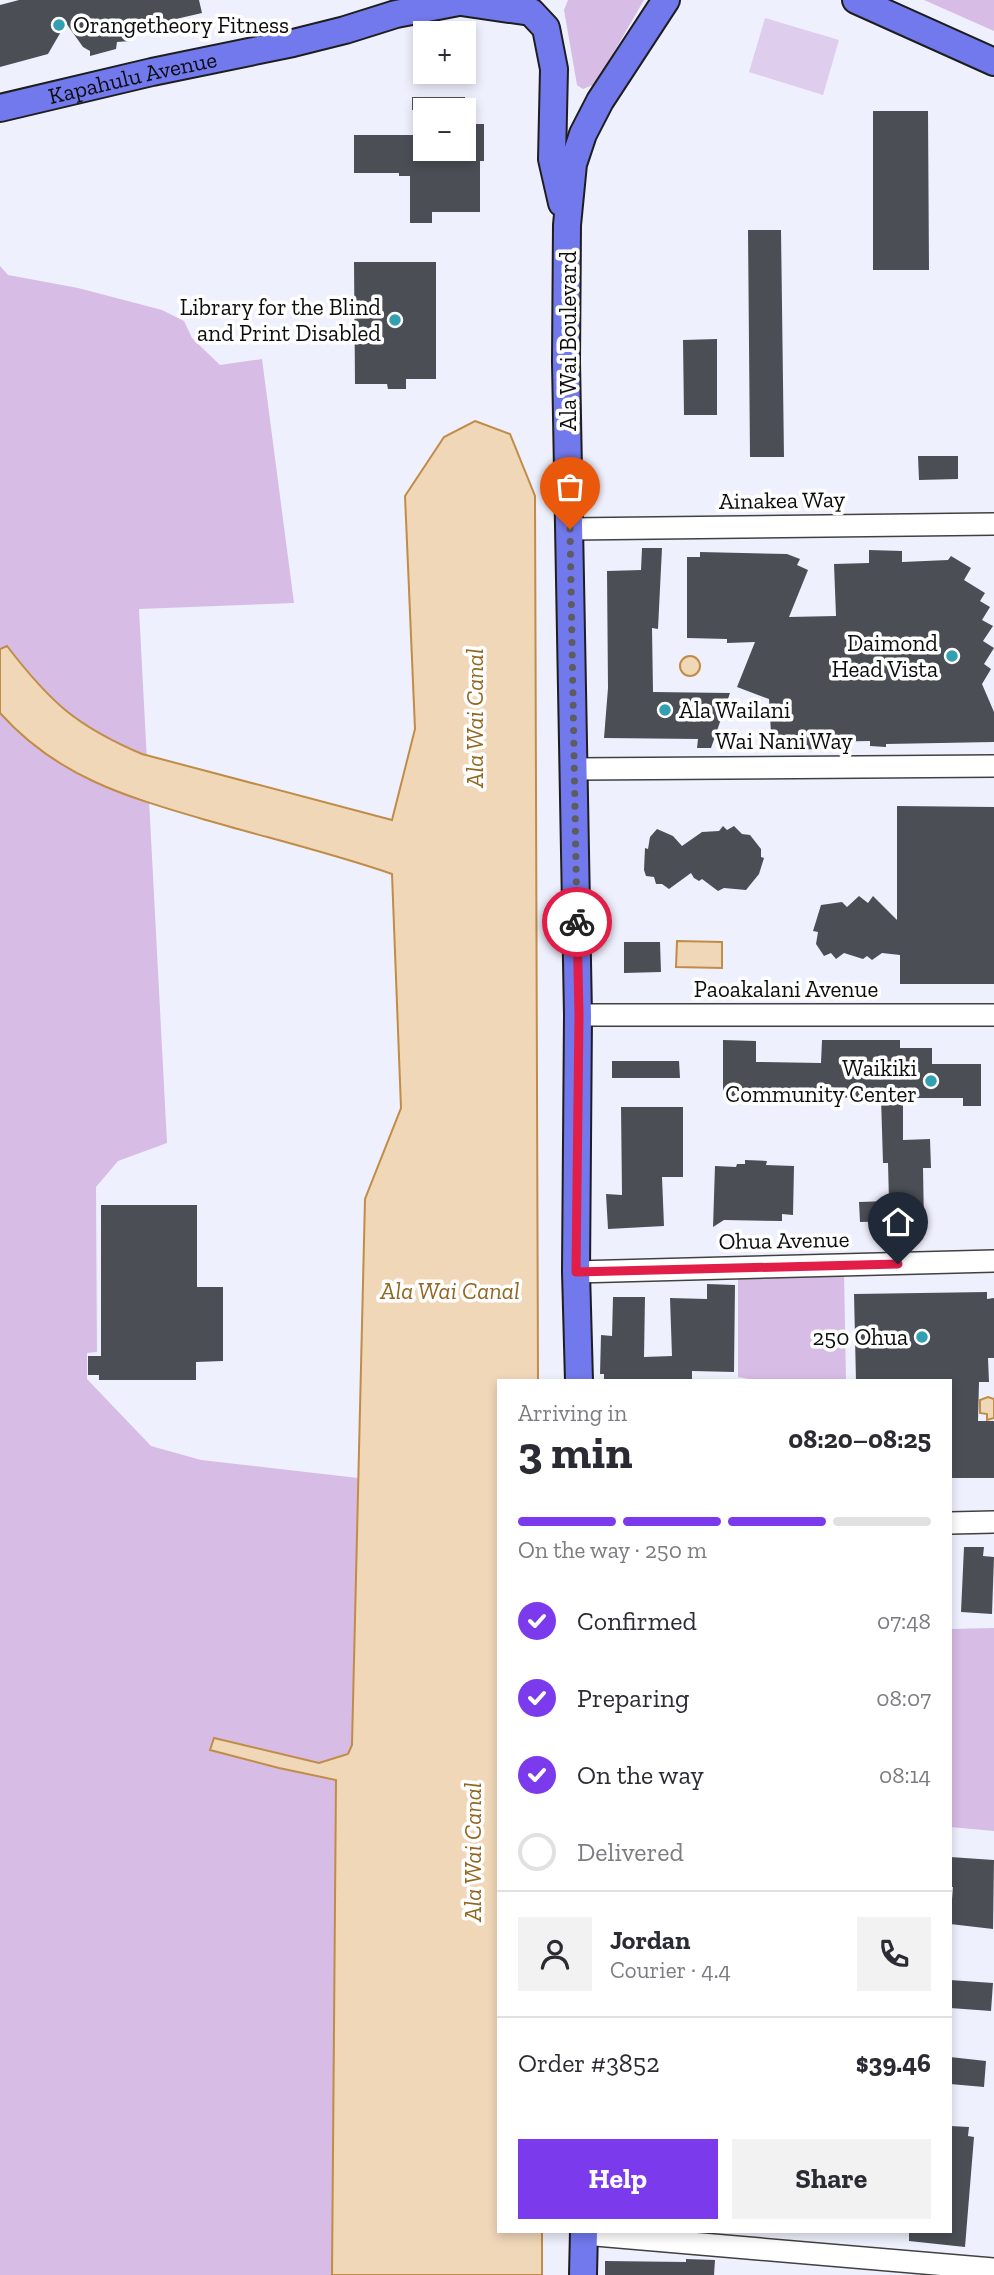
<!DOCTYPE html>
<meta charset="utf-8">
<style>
body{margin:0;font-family:"Zilla Slab",serif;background:#f2f2f3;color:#2b2b33;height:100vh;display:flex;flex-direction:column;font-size:26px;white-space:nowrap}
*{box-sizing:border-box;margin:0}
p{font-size:23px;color:#7c7c81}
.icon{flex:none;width:38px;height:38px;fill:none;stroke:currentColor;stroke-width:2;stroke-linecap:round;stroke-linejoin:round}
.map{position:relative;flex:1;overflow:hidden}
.sheet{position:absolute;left:497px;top:1379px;width:455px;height:854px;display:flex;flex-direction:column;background:#fff;border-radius:0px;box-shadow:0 4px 10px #0003}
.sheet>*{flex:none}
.buttons{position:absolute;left:413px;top:21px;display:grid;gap:14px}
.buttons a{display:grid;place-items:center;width:63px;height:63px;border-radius:0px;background:#fff;box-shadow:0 4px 10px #0003;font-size:35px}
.pin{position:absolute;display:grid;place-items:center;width:60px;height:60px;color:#fff;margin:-72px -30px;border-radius:50% 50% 50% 0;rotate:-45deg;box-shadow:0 0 7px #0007}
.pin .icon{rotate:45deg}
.courier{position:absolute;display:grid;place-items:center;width:70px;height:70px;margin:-35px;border:5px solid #e11d48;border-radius:50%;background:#fff;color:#222;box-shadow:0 2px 9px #0007}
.headline em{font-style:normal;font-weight:700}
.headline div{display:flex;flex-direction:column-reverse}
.headline{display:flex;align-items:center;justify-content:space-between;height:119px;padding:0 21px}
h1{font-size:46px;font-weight:700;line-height:52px}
.bar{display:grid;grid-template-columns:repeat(4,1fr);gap:10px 7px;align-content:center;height:84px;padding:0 21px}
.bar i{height:9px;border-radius:5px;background:#e1e1e2}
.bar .active{background:#7c3aed}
.bar p{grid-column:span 4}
.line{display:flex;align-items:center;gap:18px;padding:0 21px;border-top:2px solid #e1e1e2}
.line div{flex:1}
.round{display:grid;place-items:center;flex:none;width:74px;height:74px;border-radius:0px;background:#f2f2f3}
ol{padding:0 21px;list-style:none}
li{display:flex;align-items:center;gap:21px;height:77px}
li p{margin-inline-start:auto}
li .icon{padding:7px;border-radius:50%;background:#7c3aed;color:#fff;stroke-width:4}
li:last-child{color:#7c7c81}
li i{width:38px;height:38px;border:4px solid #e1e1e2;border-radius:50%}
.action{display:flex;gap:14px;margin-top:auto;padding:14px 21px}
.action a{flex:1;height:80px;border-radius:0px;background:#7c3aed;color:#fff;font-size:28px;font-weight:700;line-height:80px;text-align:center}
.action a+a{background:#f2f2f3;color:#2b2b33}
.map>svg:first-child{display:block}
.green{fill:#d7bce5}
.pitch{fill:#decded}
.water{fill:#f0d7b8;stroke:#c08c46;stroke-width:2}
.building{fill:#4b4f55}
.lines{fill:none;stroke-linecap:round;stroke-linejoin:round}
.minor-casing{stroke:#404040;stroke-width:24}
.major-casing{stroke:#1e1e1e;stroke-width:30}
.minor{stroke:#fff;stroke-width:21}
.major{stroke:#7179ec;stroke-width:26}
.done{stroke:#5c5c61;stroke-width:7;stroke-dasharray:0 12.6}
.route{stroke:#e11d48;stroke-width:9}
.poi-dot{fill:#32a0b0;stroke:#fff;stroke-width:2.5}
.labels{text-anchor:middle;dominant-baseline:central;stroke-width:7;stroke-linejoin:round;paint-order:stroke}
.poi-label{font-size:23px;fill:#0d0d0d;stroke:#fff;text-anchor:end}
.street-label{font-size:23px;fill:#0d0d0d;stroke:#fff}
.water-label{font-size:24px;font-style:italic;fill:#936722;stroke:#fff}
</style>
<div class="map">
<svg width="994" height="2275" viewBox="0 0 994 2275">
<rect width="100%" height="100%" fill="#eff0fd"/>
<path class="green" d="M568 0H644L600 76 593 85 583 89 577 85 564 10Z
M924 0H994V31Z
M0 266 8 275 78 288 162 310 184 321 192 338 220 365 262 359 294 603 139 609 167 1143 118 1161 96 1187 97 1352 87 1353V1379L151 1446 201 1460 358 1478 352 1745 336 1780 332 2275H0Z
M738 1272H844L846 1381H759L738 1377Z
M994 1628V1831L950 1827V1629Z"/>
<path class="pitch" d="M765 18 839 40 823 95 749 72Z"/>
<path class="water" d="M475 421 510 434 535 496 538 1381H499V2231H542V2275H332L336 1780 279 1768 210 1750 214 1738 319 1763 348 1754 352 1745 365 1199 401 1108 392 874C331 853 268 838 206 820 127 797 57 777 0 713V649L7 646C50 702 76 726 142 754L392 820 415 729 405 496 444 437Z
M680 666a10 10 0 1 1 20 0a10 10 0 1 1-20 0Z
M677 941 722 942V968L676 967Z
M988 1397 994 1399V1418L987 1420V1414L980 1413V1400Z"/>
<path class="building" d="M19 0H199L202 13 163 22 164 27 130 35 131 41 117 42 116 49 90 56V51L83 47 66 23 48 54 0 67V5Z
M412 97H465V110H412Z
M873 111H928L929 270H873Z
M464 124H484V161H480V212H432V223H410V176H399V173H354V135H425V149H464Z
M748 230H781L784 457H750Z
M354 262H436V379H406V389H388L387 384H355Z
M717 339V415H684L683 340Z
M918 456H958V479L919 480Z
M642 548H662L658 629 652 628 653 692 730 693 711 748H697L698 739 604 738 608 688 607 571 641 570Z
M869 550 902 551V562L948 560 951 556 971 568 964 580 985 593 980 601 990 607 982 620 993 626 983 641 994 648 984 664 991 669 982 684 994 712V742L886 744V747L870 746V741L822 742 823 749 772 750 769 699 737 687 755 642 727 643V639L687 638V557H700V552L787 554 800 559 797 565 808 570 789 617 836 616 834 564 869 563Z
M897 806 994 807V984H900V955L882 953 872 960 867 956 863 959 844 953 836 959 831 953 824 956 816 944 818 932 813 931 821 905 842 902 847 907 859 896 868 903 873 896 897 920Z
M723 826 727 830 734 826 742 834 750 835 761 849V857L764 858 759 874 746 890 724 888 718 891 702 879 699 881 694 878 691 873 669 889 662 884H656L654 877 646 876 644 870 645 848 648 849 650 837 657 829 673 836 682 846 702 832 719 831Z
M624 942H660L661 972 624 973Z
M723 1040 756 1041V1062L821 1063 822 1040H900V1048H932V1064H981V1106H963V1098H912V1104H903V1140L930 1139 931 1168H923L924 1225 899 1226V1221L860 1222 859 1202 889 1201 888 1163H883L881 1098 723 1096Z
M612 1061H679L680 1078H612Z
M621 1107H683V1177H662L664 1226 608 1229 606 1194 622 1195Z
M745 1160 767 1161 766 1165 794 1166 793 1215 782 1214V1221L724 1220 713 1227 715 1166 736 1167 737 1164H745Z
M101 1205H197V1287H223V1361L196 1362V1380H99V1375H88V1356H101Z
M707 1284 735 1285 734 1372 692 1371V1380L604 1381V1374H600L601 1335 612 1336 613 1297H645L644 1357 672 1356 670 1298 707 1299Z
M987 1292V1299L994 1298V1358H988L989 1382H979L978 1421H994V1478H950V1381H856L854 1294Z
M964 1547H984L983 1556 994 1557 992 1614 961 1612Z
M950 1857 994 1860 993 1929 950 1924 953 1887H950Z
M950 1980 993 1983 991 2011 950 2008Z
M950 2057 986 2061 984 2087 950 2084Z
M950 2126 969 2127 968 2136 974 2137 965 2247 909 2241V2231H950Z
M686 2259 715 2260 714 2275H605V2261L686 2262Z"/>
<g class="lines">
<g class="minor-casing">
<path id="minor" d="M570 529 994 524
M574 769 994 766
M578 1015H994
M576 1272 994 1261
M950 1523 994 1522
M584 2234 994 2269"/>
</g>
<g class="major-casing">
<g id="major">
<path d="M856 0 994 62"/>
<path d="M461 2 531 12 546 28 554 69 552 159 562 203"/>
<path id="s1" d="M0 108 152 72 293 43 345 30 396 14 469 0"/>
<path d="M579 1381 576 1272 578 1015 566 362 567 225 573 164 583 134 600 101 666 0"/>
<path d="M583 2275 584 2231"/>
</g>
</g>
<use href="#minor" class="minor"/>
<use href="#major" class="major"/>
</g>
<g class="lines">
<path class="done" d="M570 529 577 922"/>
<path class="route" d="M577 922 579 1015 576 1272 898 1264"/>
</g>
<g class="poi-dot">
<circle cx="59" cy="25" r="7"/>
<circle cx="395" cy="320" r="7"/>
<circle cx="952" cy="656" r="7"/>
<circle cx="665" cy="710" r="7"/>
<circle cx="931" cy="1081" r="7"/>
<circle cx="922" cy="1337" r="7"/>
</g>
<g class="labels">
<g class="poi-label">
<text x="73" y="25" text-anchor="start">Orangetheory Fitness</text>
<text x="381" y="307">Library for the Blind<tspan x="381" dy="26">and Print Disabled</tspan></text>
<text x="938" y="643">Daimond<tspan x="938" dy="26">Head Vista</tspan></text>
<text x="679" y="710" text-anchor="start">Ala Wailani</text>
<text x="917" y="1068">Waikiki<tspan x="917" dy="26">Community Center</tspan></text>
<text x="908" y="1337">250 Ohua</text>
</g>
<g class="street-label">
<text stroke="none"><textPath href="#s1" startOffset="136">Kapahulu Avenue</textPath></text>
<text transform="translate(568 341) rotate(-90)">Ala Wai Boulevard</text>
<text transform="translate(782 500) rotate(-1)">Ainakea Way</text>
<text x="784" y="741">Wai Nani Way</text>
<text x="786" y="989">Paoakalani Avenue</text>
<text transform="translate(784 1240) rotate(-1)">Ohua Avenue</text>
</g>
<g class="water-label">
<text transform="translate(474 718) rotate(-90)">Ala Wai Canal</text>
<text x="450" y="1290">Ala Wai Canal</text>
<text transform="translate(472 1852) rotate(-90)">Ala Wai Canal</text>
</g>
</g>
</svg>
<div class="buttons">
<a>+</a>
<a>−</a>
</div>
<div class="pin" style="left:570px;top:529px;background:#ea580c"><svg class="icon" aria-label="bag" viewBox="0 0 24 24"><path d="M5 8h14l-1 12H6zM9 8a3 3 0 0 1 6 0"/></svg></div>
<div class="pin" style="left:898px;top:1264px;background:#1f2937"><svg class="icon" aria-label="home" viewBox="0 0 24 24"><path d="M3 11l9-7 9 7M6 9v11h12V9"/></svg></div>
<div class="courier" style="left:577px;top:922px"><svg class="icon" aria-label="bike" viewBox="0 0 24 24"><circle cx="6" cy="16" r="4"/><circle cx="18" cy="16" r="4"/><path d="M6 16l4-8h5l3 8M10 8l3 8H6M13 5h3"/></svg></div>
<section class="sheet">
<div class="headline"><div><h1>3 min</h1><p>Arriving in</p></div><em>08:20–08:25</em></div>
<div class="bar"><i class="active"></i><i class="active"></i><i class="active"></i><i></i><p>On the way · 250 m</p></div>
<ol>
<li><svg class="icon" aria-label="check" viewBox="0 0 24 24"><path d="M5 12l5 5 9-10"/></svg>Confirmed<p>07:48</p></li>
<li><svg class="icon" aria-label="check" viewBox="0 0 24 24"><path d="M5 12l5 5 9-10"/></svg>Preparing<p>08:07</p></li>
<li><svg class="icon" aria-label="check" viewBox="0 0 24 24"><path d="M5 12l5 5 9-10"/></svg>On the way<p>08:14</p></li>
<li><i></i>Delivered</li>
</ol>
<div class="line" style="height:126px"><a class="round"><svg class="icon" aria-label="person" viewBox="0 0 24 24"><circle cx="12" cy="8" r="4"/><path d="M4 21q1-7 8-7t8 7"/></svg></a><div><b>Jordan</b><p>Courier · 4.4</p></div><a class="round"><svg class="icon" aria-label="phone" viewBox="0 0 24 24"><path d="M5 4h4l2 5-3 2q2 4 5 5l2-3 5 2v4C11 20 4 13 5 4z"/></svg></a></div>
<div class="line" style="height:91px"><div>Order #3852</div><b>$39.46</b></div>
<div class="action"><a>Help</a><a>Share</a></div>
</section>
</div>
